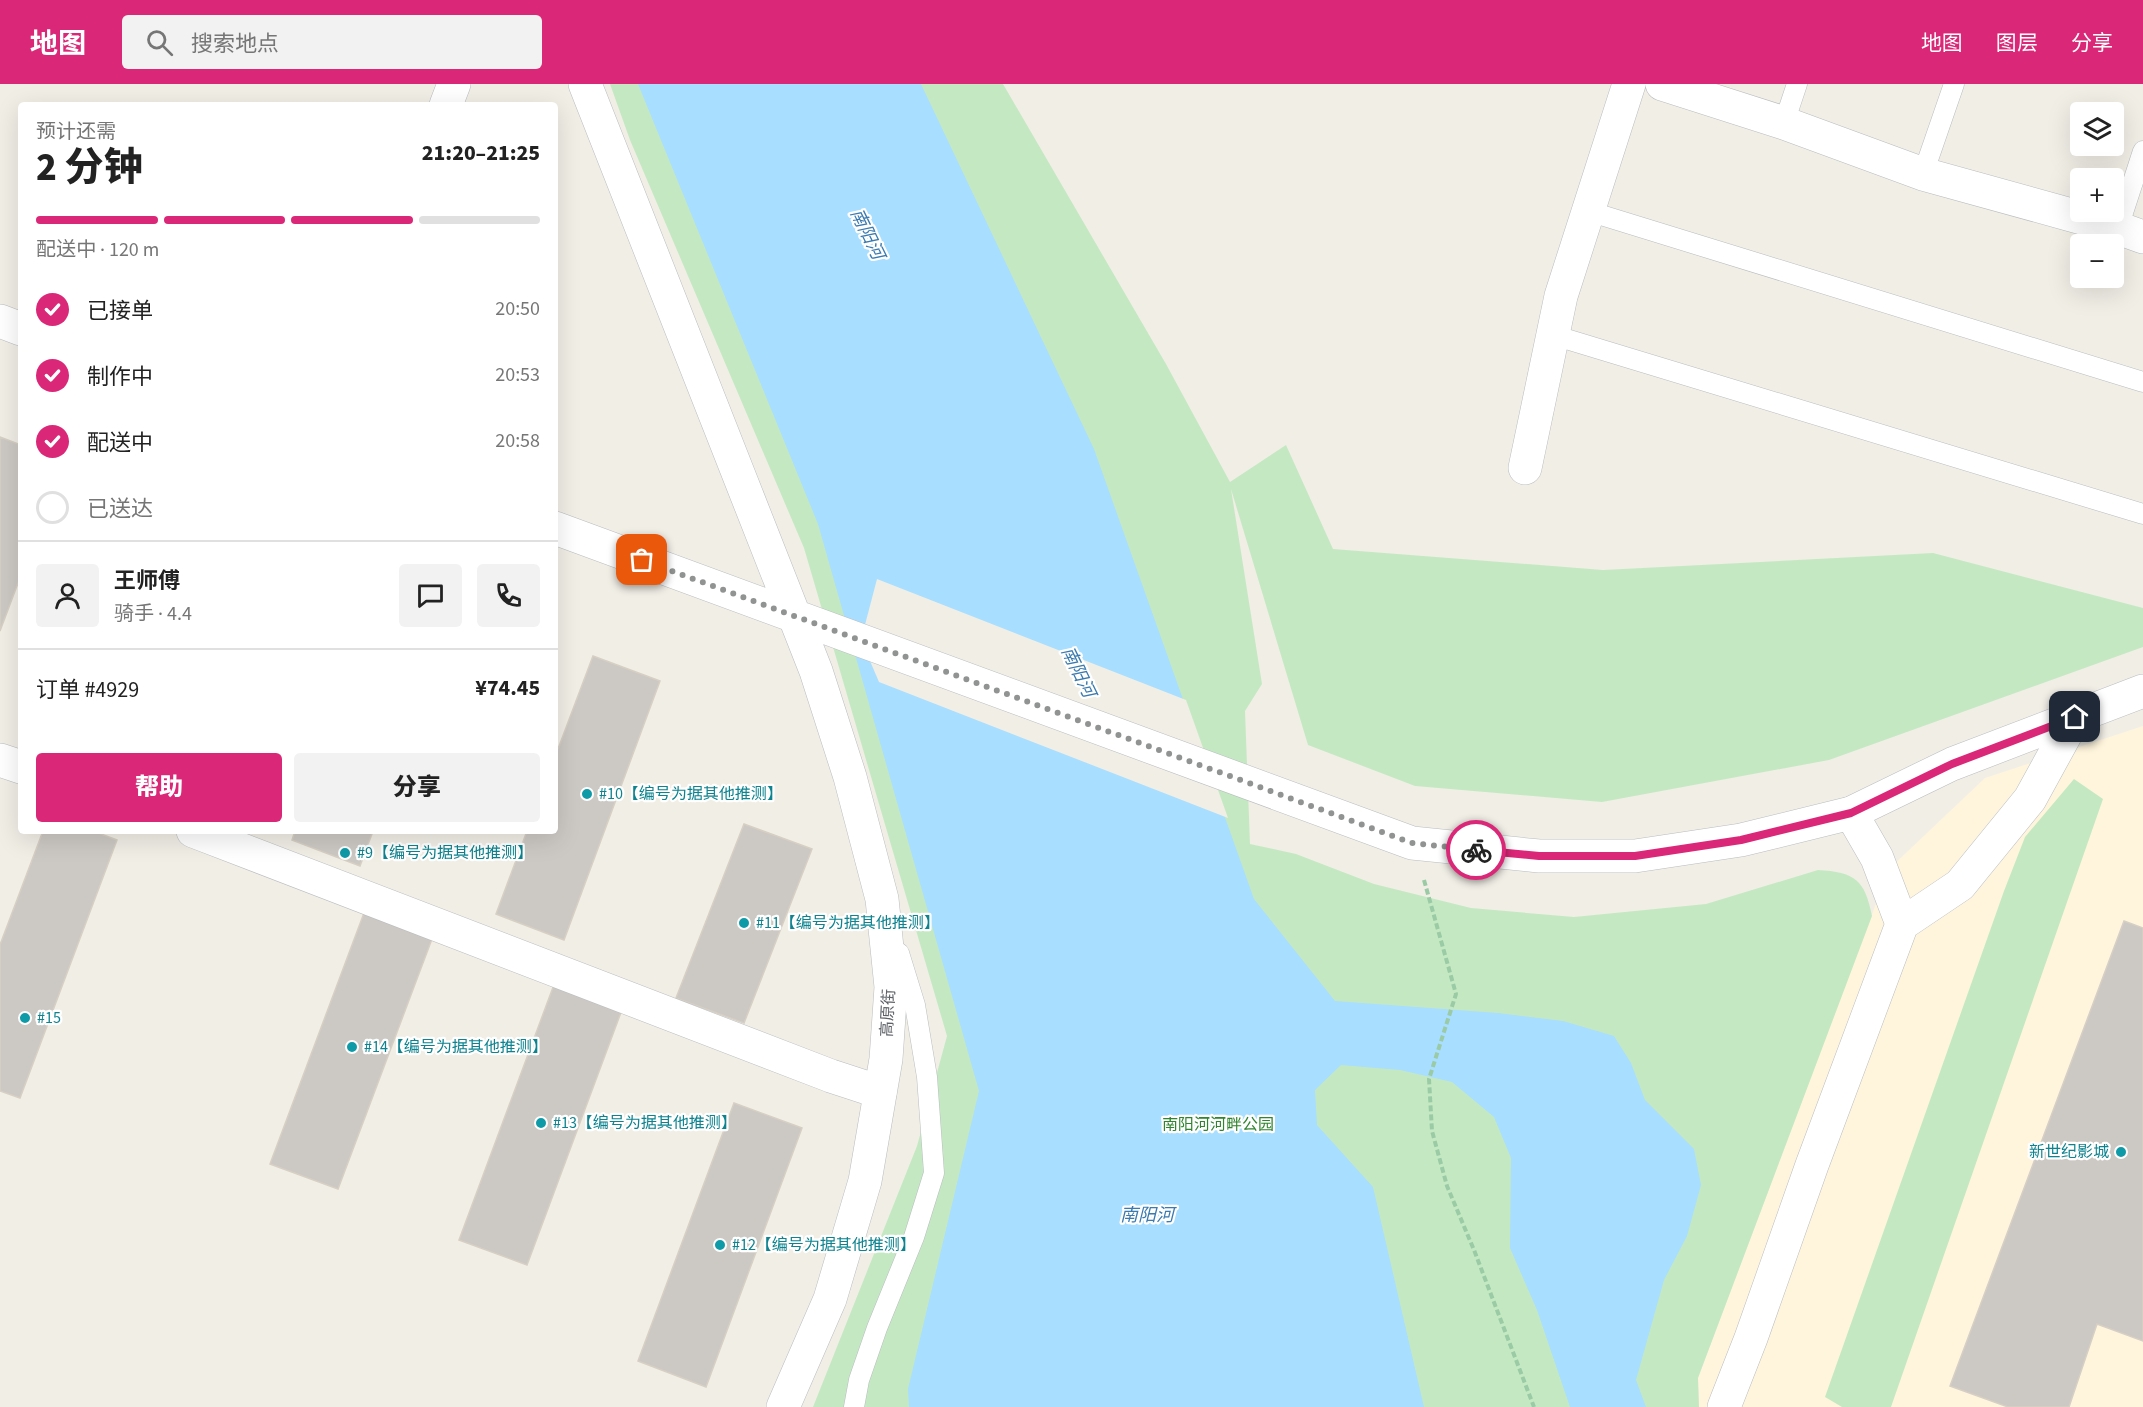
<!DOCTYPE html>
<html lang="zh">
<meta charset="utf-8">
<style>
body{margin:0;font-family:"Source Sans 3","Noto Sans SC",sans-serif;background:#f2f2f2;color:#222;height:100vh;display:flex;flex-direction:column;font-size:22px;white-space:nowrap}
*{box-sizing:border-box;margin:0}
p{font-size:20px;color:#767676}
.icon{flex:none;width:33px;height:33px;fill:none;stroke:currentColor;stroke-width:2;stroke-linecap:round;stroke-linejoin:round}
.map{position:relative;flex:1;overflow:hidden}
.panel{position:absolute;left:18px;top:18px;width:540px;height:732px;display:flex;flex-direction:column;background:#fff;border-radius:6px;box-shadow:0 6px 24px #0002}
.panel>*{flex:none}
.fabs{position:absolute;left:2070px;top:18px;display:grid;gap:12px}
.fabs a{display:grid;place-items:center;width:54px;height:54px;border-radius:6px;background:#fff;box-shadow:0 6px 24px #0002;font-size:30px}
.pin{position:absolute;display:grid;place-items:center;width:51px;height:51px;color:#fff;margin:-26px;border-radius:12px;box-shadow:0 3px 9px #0006}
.courier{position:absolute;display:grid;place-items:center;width:60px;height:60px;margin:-30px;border:4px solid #db2777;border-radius:50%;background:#fff;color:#222;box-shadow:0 2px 8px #0007}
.headline em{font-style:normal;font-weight:800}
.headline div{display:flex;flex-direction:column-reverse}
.headline{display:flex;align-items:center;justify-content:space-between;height:102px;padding:0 18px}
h1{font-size:39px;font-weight:800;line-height:45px}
.bar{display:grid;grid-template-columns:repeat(4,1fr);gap:9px 6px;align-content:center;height:72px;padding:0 18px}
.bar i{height:8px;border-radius:4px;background:#e0e0e0}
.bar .selected{background:#db2777}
.bar p{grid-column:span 4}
.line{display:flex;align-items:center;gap:15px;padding:0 18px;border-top:2px solid #e0e0e0}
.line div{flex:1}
.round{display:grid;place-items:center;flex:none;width:63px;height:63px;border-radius:6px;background:#f2f2f2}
ol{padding:0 18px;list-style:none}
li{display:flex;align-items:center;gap:18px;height:66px}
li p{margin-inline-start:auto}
li .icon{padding:6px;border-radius:50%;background:#db2777;color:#fff;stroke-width:4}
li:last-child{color:#767676}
li i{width:33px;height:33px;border:3px solid #e0e0e0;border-radius:50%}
.cta{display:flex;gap:12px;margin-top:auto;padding:12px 18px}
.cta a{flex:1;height:69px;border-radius:6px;background:#db2777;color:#fff;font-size:24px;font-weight:800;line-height:69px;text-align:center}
.cta a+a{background:#f2f2f2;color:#222}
header{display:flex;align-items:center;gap:36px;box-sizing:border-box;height:84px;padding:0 30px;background:#db2777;color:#fff}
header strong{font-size:28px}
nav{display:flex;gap:33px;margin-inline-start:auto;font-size:21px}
.search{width:420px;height:54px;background:#f2f2f2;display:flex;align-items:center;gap:15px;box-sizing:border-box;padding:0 21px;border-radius:6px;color:#767676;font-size:22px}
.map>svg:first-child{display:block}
.commercial{fill:#fff5dd}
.green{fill:#c4e9c2}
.water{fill:#a8deff}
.pier{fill:#f1eee6}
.building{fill:#ccc8c3;stroke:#d6cfc4;stroke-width:1.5}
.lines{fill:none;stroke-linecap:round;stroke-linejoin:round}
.service-casing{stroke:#b9bcc0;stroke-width:21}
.minor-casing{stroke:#b9bcc0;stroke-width:34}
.tertiary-casing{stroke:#b9bcc0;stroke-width:34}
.path{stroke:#9acba5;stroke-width:4;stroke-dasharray:6 3;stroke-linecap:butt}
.service{stroke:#fff;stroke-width:20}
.minor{stroke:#fff;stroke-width:33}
.tertiary{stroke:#fff;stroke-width:33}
.done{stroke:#919393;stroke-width:6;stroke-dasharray:0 10.8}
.route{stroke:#db2777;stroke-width:8}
.culture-dot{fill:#0f9aa8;stroke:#fff;stroke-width:2}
.labels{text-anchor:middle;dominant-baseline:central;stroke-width:4.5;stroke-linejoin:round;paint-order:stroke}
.culture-label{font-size:16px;fill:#0d838f;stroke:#fff;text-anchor:start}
.street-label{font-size:16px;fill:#5e6267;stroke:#fff}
.park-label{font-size:16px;fill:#308430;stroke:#fff}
.water-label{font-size:18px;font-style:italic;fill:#3b7aaf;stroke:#fff}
</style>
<header>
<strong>地图</strong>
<div class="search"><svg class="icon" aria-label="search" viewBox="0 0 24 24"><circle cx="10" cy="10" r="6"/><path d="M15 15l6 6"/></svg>搜索地点</div>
<nav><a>地图</a><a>图层</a><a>分享</a></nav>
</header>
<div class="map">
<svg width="2143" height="1323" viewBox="0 0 2143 1323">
<rect width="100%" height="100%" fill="#f1eee6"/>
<path class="commercial" d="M2143 642V1323H1699L1698 1294 1889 785 1985 694Z"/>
<path class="green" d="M610 0H1003L1166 280 1230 398 1286 361 1333 465 1603 486 1933 469 2143 524V563L1829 676 1602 718 1415 702 1308 661 1231 405 1262 600 1245 627 1250 760 1296 770 1374 800 1471 824 1574 833 1706 820 1818 786C1855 788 1865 796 1872 832L1698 1294 1699 1323H813L917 1062 947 952 804 464 630 56Z
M2074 695 2103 715 1891 1323H1842L1825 1313 2004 807 2025 753Z"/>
<path class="water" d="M638 0H921L1094 365 1254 815 1335 917 1498 929 1563 937 1614 952 1631 979 1645 1016 1694 1065 1701 1101 1687 1152 1664 1196 1636 1296 1646 1323H1570L1537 1226 1510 1164 1511 1074 1494 1033 1452 998 1400 986 1341 981 1315 1006 1317 1041 1373 1103 1424 1323H909L908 1305 979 1007 818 440Z"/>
<path class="pier" d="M877 495 1186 616 1228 734 879 598 861 556Z"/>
<path class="building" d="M0 353 21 361V491L0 547Z
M593 572 660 597 564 856 496 830 527 747H555V673Z
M744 740 812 765 744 939 676 914Z
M43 747H93L117 756 20 1014 0 1007V861Z
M295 747H373L360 782 292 756Z
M367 821 435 847 338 1105 270 1080Z
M2124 837 2143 844V1257L2097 1240 2069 1323H2008L1950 1302Z
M555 898 623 923 527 1181 459 1156Z
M734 1019 802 1044 706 1303 638 1277Z"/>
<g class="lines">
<g class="service-casing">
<path id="service" d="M1784 39 1797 0
M1923 90 1954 0
M1588 127 2143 298
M2118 144 2143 67
M1553 251 2143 430
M854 1323 859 1296 877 1244 914 1153 934 1089 927 993 915 921 899 869"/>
</g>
<g class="minor-casing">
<path id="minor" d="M1662 0 1784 39 1923 90 2118 144 2143 153
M446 21 454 0
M1525 384 1561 212 1629 0
M0 676 21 683
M1851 729 1877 774 1902 840
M193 747 831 992 880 1008
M1724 1323 1751 1254 1812 1081 1902 840 1960 801 2030 715 2075 633"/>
</g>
<g class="tertiary-casing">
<path id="tertiary" d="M585 0 816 587 850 693 882 815 891 903 886 975 865 1097 830 1215 783 1323
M0 237 21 245
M555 444 1412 759 1539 772H1635L1741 756 1851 729 1952 680 2143 607"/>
</g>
<path class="path" d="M1424 796 1456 910 1429 995 1432 1047 1447 1102 1474 1166 1534 1323"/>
<use href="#service" class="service"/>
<use href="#minor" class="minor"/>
<use href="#tertiary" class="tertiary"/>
</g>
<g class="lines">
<path class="done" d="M642 476 1412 759 1476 766"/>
<path class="route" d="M1476 766 1539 772H1635L1741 756 1851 729 1952 680 2075 633"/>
</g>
<g class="culture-dot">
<circle cx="587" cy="710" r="6"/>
<circle cx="345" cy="769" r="6"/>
<circle cx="744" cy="839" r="6"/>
<circle cx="25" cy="934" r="6"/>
<circle cx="352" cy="963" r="6"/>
<circle cx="541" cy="1039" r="6"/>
<circle cx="2121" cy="1068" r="6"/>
<circle cx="720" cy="1161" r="6"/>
</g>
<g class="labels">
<g class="culture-label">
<text x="599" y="710">#10【编号为据其他推测】</text>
<text x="357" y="769">#9【编号为据其他推测】</text>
<text x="756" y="839">#11【编号为据其他推测】</text>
<text x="37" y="934">#15</text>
<text x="364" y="963">#14【编号为据其他推测】</text>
<text x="553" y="1039">#13【编号为据其他推测】</text>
<text x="2109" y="1068" text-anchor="end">新世纪影城</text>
<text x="732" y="1161">#12【编号为据其他推测】</text>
</g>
<g class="street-label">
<text transform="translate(888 929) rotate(-87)">高原街</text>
</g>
<g class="park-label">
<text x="1218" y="1041">南阳河河畔公园</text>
</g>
<g class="water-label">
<text transform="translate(867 150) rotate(64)">南阳河</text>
<text transform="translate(1078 588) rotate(64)">南阳河</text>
<text x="1147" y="1131">南阳河</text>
</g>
</g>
</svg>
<div class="fabs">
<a><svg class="icon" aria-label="layers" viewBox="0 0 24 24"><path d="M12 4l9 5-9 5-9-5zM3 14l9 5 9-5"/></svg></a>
<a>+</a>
<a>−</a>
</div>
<div class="pin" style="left:642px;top:476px;background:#ea580c"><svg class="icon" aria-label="bag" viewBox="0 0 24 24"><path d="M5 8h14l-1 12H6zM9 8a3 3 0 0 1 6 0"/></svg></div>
<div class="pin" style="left:2075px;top:633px;background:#1f2937"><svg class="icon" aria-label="home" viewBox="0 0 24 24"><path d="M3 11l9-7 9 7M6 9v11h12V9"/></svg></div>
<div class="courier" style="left:1476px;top:766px"><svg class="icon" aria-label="bike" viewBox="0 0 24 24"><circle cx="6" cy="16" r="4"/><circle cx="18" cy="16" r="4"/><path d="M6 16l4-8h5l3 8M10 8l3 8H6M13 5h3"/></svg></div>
<section class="panel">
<div class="headline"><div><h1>2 分钟</h1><p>预计还需</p></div><em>21:20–21:25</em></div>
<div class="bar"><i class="selected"></i><i class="selected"></i><i class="selected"></i><i></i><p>配送中 · 120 m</p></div>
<ol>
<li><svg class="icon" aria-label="check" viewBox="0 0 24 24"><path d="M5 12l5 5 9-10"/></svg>已接单<p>20:50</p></li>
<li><svg class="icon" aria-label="check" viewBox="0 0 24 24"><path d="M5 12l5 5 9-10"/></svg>制作中<p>20:53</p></li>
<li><svg class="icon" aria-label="check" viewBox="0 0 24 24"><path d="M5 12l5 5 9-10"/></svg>配送中<p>20:58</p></li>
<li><i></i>已送达</li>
</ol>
<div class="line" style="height:108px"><a class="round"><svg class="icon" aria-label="person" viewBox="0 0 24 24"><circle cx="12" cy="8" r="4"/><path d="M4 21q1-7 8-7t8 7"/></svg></a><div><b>王师傅</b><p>骑手 · 4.4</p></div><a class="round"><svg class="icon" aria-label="chat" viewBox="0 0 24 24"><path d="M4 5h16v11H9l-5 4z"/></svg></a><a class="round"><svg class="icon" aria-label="phone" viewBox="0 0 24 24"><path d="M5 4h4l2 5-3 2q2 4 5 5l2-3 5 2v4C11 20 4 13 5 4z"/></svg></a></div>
<div class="line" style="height:78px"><div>订单 #4929</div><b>¥74.45</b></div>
<div class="cta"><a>帮助</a><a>分享</a></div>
</section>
</div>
